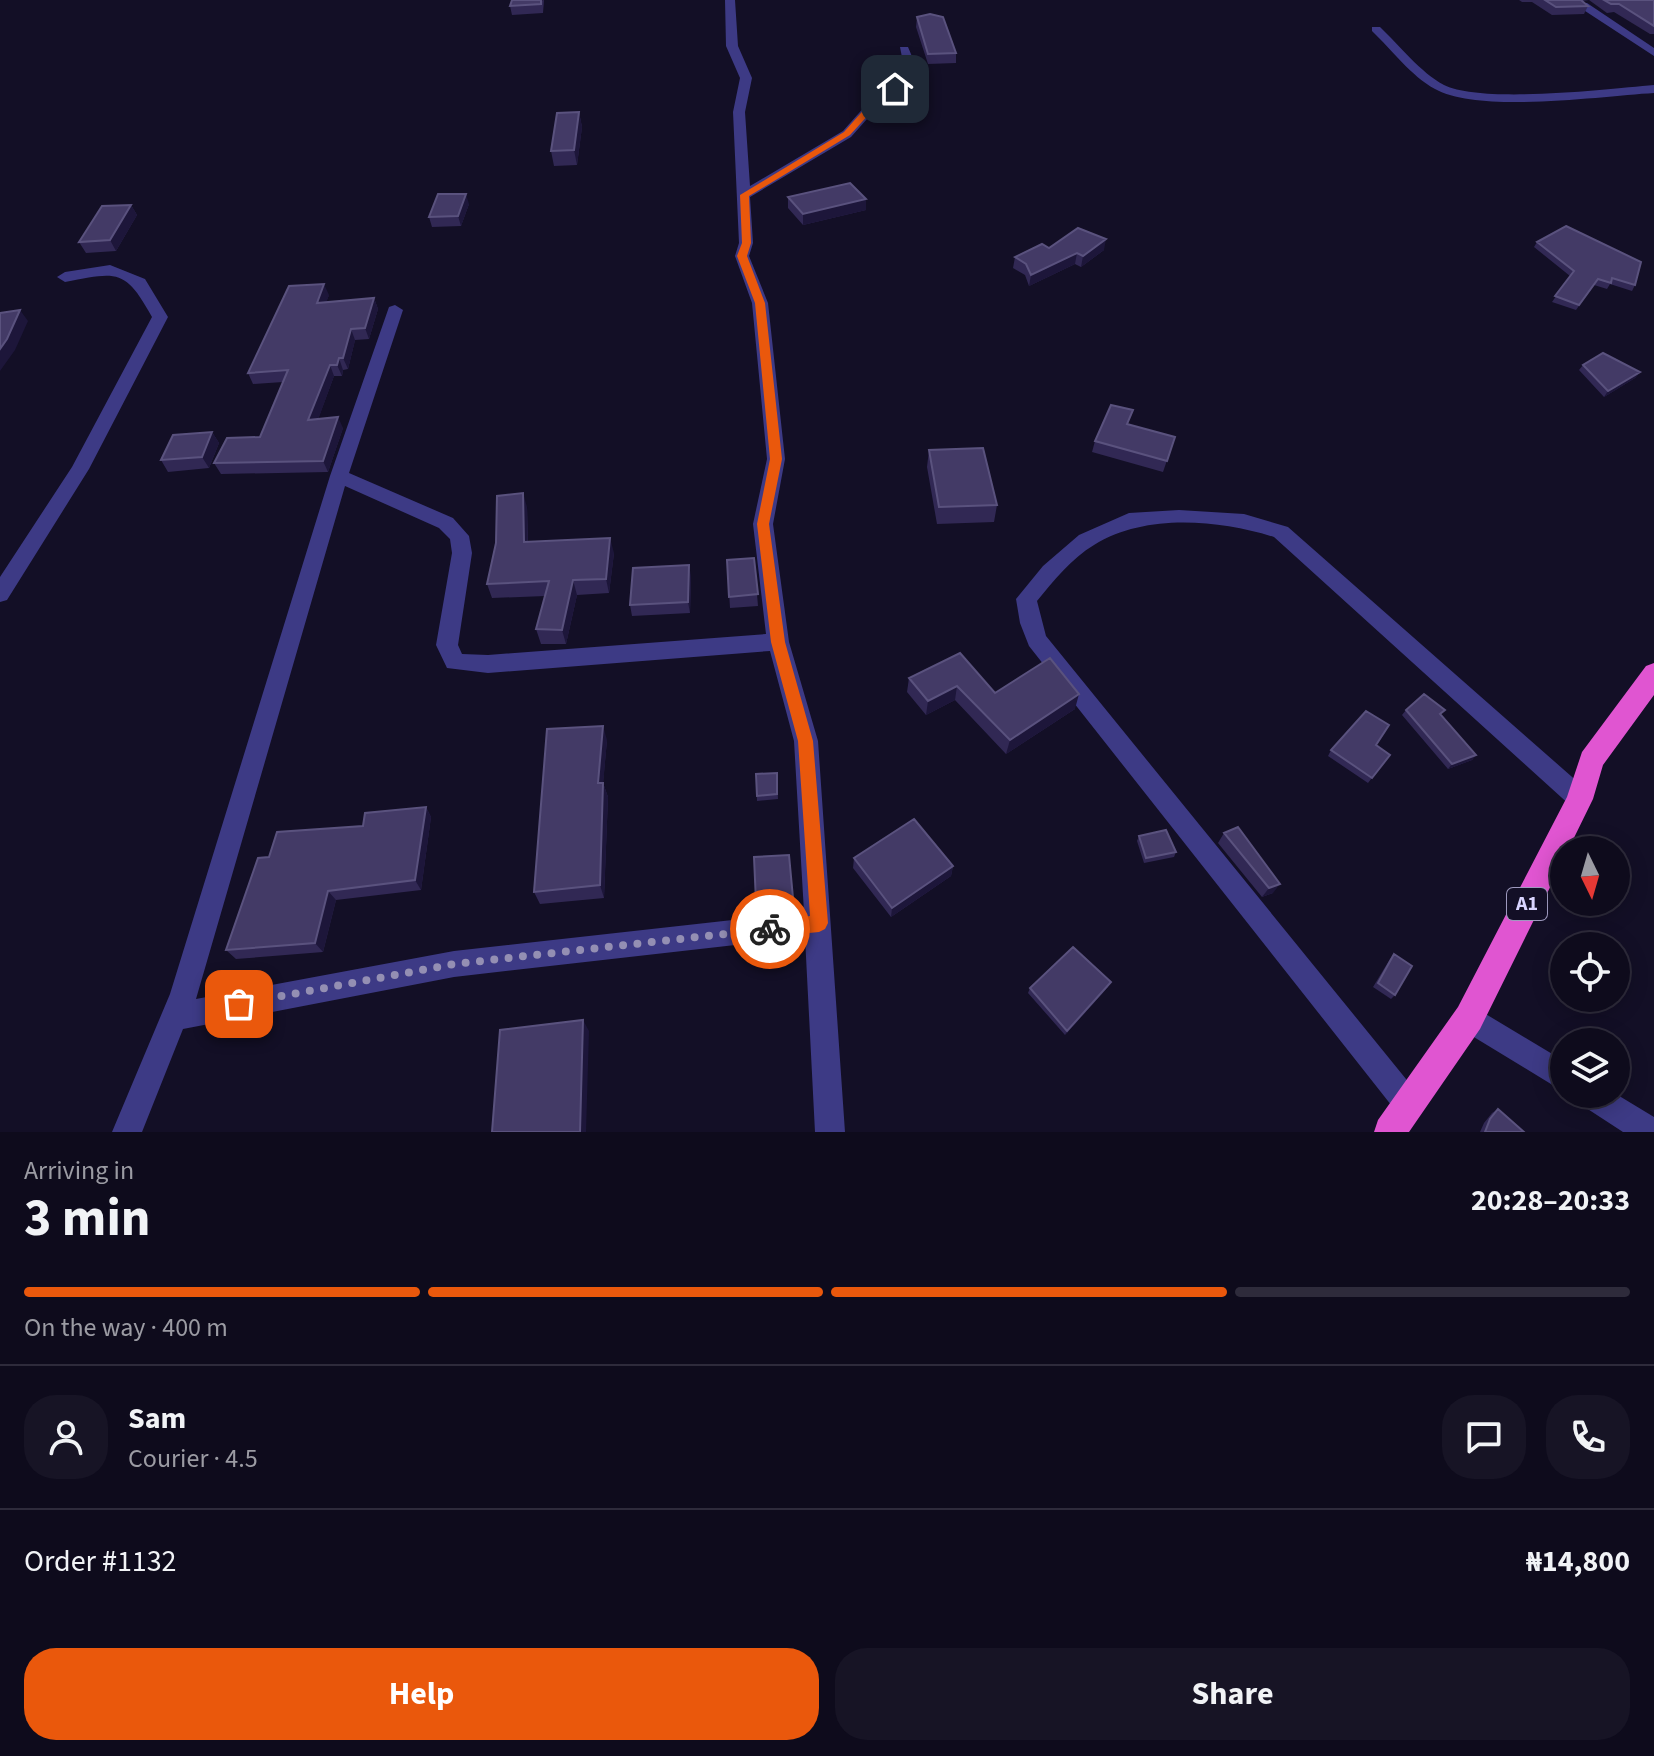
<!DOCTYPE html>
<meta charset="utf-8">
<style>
body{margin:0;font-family:"Source Sans 3",sans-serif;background:#171425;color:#f1f3f6;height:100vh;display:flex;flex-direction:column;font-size:30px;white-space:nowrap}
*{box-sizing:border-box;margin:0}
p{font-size:26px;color:#9b9ba3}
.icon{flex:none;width:44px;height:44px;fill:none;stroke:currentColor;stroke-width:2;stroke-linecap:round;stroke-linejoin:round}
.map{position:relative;height:1132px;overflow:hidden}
.drawer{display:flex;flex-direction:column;background:#0e0b1c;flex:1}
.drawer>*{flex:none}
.needle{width:52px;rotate:175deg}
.buttons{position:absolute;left:1550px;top:836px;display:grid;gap:16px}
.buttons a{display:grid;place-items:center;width:80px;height:80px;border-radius:50%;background:#0e0b1c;box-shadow:0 4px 20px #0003,0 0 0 2px #2e2b3b;font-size:40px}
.pin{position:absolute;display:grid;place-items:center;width:68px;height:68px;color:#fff;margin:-34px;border-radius:16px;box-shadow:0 4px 12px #0006}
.courier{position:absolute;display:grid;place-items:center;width:80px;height:80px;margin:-40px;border:6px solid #ea580c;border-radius:50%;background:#fff;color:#222;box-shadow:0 2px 10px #0007}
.overview em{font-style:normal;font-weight:700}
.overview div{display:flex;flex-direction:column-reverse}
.overview{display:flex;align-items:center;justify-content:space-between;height:136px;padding:0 24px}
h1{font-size:52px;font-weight:700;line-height:60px}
.bar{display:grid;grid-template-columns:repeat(4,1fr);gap:12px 8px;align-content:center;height:96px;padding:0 24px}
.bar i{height:10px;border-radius:6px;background:#2e2b3b}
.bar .selected{background:#ea580c}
.bar p{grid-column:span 4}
.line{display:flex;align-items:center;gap:20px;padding:0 24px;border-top:2px solid #2e2b3b}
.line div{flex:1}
.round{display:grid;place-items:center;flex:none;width:84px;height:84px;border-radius:32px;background:#171425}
.action{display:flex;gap:16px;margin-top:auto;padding:16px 24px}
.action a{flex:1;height:92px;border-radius:32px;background:#ea580c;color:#fff;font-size:32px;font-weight:700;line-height:92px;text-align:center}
.action a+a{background:#171425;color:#f1f3f6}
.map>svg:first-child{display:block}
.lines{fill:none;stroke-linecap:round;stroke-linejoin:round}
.minor{fill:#3d3a85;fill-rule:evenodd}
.trunk{fill:#e055d1;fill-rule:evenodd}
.wall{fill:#312854}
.shaded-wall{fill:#1d163a}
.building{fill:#433a66;stroke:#5a527e;stroke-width:2}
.route{fill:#ea580c}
.done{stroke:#948fb3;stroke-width:8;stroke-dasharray:0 14.4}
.labels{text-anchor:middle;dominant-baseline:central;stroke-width:6;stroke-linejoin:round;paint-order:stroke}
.shield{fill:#130f26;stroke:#9e99be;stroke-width:2}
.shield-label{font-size:20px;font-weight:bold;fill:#d9d4ff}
</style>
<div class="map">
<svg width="1654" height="1132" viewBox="0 0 1654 1132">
<rect width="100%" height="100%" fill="#130f26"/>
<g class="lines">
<path class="minor" d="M725 0H735L738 46 752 78 745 112 750 186 843 131 875 95 906 78 900 47H908L919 73 916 82 883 101 851 137 750 197 753 243 749 256 768 303 785 459 773 524 789 642 818 741 845 1132H815L805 937 454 977 183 1029 142 1132H112L170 994 330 476 389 307 395 305 403 310 349 473 453 518 469 536 472 553 458 645 462 654 488 655 766 634 753 524 767 459 752 303 735 256 739 243 733 112 740 78 726 46ZM345 486 439 528 450 539 452 553 436 645 447 668 488 673 770 651 794 741 804 912 454 951 196 999Z
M1579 3H1587L1654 48V56L1579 7Z
M1372 27H1380C1400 46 1420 72 1444 85 1483 104 1607 89 1654 85V93C1601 96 1481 114 1435 89 1411 76 1392 50 1372 31Z
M110 265 145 279 168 317 89 469 7 600 0 602V577L72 467 152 317C125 268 117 272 65 282L57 277 65 272Z
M1179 510 1244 514 1288 527 1588 791 1592 799 1588 807 1580 810 1572 807 1274 537C1218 520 1146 513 1094 545 1072 558 1053 581 1037 601L1046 636 1419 1095 1424 1105 1419 1115 1409 1120 1399 1115 1029 646 1020 623 1016 599 1043 566 1079 535 1129 513Z
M1469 1004 1564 1061V1092L1459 1028 1455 1018 1459 1008Z
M1575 1094H1616L1654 1117V1132H1623L1580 1104Z"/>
<path class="trunk" d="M1654 663V695L1603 765 1593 799 1568 850H1564V859L1480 1029 1409 1132H1374L1378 1120 1458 1007 1567 797 1582 752 1646 666Z"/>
</g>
<path class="wall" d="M544 0 543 13 512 15 510 6Z
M1519 0H1654V34H1650L1614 12 1607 13 1589 0 1582 1 1588 6 1584 14 1552 15 1532 2H1522Z
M917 17 956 53V63L928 64 916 27Z
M579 112 582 127 577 165 554 166 551 151Z
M788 197 866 199V210L803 225 788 208Z
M469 204 461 226 432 227 429 217Z
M131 205 137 215 116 251 86 253 79 242Z
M1537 242 1635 285 1632 291 1610 284 1607 289 1594 285 1576 310 1552 302 1570 276 1534 247Z
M1049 248 1104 250 1081 267 1075 264 1029 286 1025 275 1013 268 1015 257Z
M329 295 326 302 374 298 378 309 369 339 355 340 348 369 343 370 342 376H334L318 419 343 428 328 472 221 474 214 463 260 437 283 382 253 384 248 373Z
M1583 365 1640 372 1635 378 1604 397 1579 370Z
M1129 425 1175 437 1163 472 1092 452 1095 441Z
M212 432 219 443 209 468 168 472 161 460Z
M929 450 997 505 994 522 937 524 927 467Z
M527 507 528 542 614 553 609 593 577 595 566 644H541L536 629 545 596 492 598 487 584Z
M754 558 758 606 730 608 727 560Z
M691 576 690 613 632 616 630 605Z
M960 653 995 693 1075 709 1006 754 955 700 926 715 907 692 909 678Z
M1406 710 1441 715 1476 755 1472 760 1448 769 1402 715Z
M607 740 603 783 608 797 604 898 540 904 534 892Z
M1331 750 1390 755 1368 783 1328 756Z
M777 773 778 799 757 801 756 774Z
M426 807 431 817 421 890 336 900 323 952 236 959 226 950 269 857Z
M1224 833 1273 893 1262 897 1218 843Z
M1139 836 1176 852 1174 857 1144 863 1137 841Z
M789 855 793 908 757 911 756 902Z
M854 858 953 866 951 876 891 917 853 868Z
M1394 954 1395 995 1391 999 1373 987 1390 959Z
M1108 987 1065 1035 1028 993 1030 988Z
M1498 1109 1524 1132H1480L1484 1123 1492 1113Z"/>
<path class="shaded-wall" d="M579 112 582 127 577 165 574 150Z
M466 194 469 204 461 226 458 216Z
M866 199V210L803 225V214Z
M131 205 137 215 116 251 110 240Z
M1106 239 1104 250 1081 267 1083 256Z
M1077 253 1075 264 1029 286 1031 275Z
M324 284 329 295 322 314 317 303Z
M374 298 378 309 369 339 365 328Z
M20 310 28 321 15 350 0 371V349Z
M351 329 355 340 348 369 343 358Z
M339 358 343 370 342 376 337 365Z
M330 365 334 376 314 431 308 420Z
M1640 372 1635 378 1604 397 1608 391Z
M338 417 343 428 328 472 323 461Z
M212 432 219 443 209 468 202 457Z
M523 493 527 507 528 557 524 542Z
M610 538 614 553 609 593 606 579Z
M689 565 691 576 690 613 688 602Z
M573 580 577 595 566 644 562 630Z
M957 686 955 700 926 715 928 701Z
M1079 694 1075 709 1006 754 1010 740Z
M603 726 607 740 602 797 598 783Z
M1476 755 1472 760 1448 769 1452 764Z
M603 783 608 797 604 898 600 885Z
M426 807 431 817 421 890 415 880Z
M953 866 951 876 891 917 892 908Z
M1280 884 1273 893 1262 897 1269 888Z
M328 891 336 900 323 952 315 943Z
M1111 982 1108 987 1065 1035 1067 1031Z
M583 1020 589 1031 586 1132H580Z"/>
<path class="building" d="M512 0H541V4L510 6Z
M1545 0H1581L1588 6 1556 7Z
M1604 0H1654V26L1619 4H1611Z
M930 14 943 17 956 53 928 54 917 17Z
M579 112 574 150 551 151 557 113Z
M850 183 866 199 803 214 788 197Z
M438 194H466L458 216 429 217Z
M131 205 110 240 79 242 102 206Z
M1566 226 1641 262 1635 285 1612 278 1611 283 1598 279 1579 305 1555 296 1574 271 1537 242Z
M1078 228 1106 239 1083 256 1077 253 1031 275 1026 264 1015 257 1042 244 1049 248Z
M324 284 317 303 374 298 365 328 351 329 343 358H339L337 365H330L308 420 338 417 323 461 214 463 227 438 260 437 288 370 248 373 289 286Z
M20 310 7 339 0 349V313Z
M1603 353 1640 372 1608 391 1583 365Z
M1111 405 1133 410 1127 424 1175 437 1167 461 1095 441Z
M212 432 202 457 161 460 173 435Z
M983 448 997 505 939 507 929 450Z
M523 493 524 542 610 538 606 579 573 580 562 630 536 629 549 581 487 584 496 543 497 496Z
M754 558 758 594 729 597 727 560Z
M689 565 688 602 630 605 633 568Z
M960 653 995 693 1050 658 1079 694 1010 740 957 686 928 701 909 678Z
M1424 694 1445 710 1440 714 1476 755 1452 764 1406 710Z
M1366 711 1389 725 1376 745 1390 755 1372 778 1331 750Z
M603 726 598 783H603L600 885 534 892 547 729Z
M777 773V794L757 796 756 774Z
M426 807 415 880 328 891 315 943 226 950 258 858 269 857 277 832 363 826 365 813Z
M914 819 953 866 892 908 854 858Z
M1238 827 1280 884 1269 888 1224 833Z
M1166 830 1176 852 1146 858 1139 836Z
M789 855 793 898 756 902 754 857Z
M1073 947 1111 982 1067 1031 1030 988Z
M1394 954 1412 966 1395 995 1378 983Z
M583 1020 580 1132H492L500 1030Z
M1498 1109 1524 1132H1485L1490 1119Z"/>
<path class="route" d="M893 87 899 89 882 100 850 135 749 196 751 243 747 256 765 303 782 459 769 524 785 642 813 741 828 923 825 929 819 932 770 937 764 935 762 929 764 923 810 916 798 741 771 642 757 524 770 459 755 303 737 256 742 243 740 195 844 132 876 96Z"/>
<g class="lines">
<path class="done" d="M239 1004 454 964 770 929"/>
</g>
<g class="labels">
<rect class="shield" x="1507" y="888" width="40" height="32" rx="6"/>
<g class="shield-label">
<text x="1527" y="904">A1</text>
</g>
</g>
</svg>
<div class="buttons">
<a><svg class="needle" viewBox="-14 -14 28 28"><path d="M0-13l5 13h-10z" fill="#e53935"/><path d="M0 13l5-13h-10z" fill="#9b9ba3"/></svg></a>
<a><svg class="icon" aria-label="locate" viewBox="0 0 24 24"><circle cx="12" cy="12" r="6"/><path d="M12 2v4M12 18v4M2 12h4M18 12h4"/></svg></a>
<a><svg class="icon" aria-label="layers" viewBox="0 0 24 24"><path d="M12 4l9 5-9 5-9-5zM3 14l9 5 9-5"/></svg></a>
</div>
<div class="pin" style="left:239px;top:1004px;background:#ea580c"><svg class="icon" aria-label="bag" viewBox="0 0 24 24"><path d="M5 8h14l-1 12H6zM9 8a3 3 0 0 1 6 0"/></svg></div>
<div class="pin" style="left:895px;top:89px;background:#1f2937"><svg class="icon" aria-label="home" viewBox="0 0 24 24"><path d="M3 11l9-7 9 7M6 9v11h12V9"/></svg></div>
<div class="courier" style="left:770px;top:929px"><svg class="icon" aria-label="bike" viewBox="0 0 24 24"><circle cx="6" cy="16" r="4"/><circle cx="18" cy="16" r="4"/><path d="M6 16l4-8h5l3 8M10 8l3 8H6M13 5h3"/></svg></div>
</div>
<section class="drawer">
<div class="overview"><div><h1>3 min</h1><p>Arriving in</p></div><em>20:28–20:33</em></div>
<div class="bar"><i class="selected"></i><i class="selected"></i><i class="selected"></i><i></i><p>On the way · 400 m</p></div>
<div class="line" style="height:144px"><a class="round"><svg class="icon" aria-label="person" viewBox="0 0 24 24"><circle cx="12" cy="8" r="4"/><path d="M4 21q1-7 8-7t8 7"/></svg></a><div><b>Sam</b><p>Courier · 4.5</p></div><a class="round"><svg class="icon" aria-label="chat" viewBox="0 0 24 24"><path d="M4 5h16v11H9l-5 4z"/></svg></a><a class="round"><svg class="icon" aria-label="phone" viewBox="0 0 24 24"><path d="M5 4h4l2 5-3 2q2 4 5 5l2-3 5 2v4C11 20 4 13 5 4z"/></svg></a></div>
<div class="line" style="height:104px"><div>Order #1132</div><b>₦14,800</b></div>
<div class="action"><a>Help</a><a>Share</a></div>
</section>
